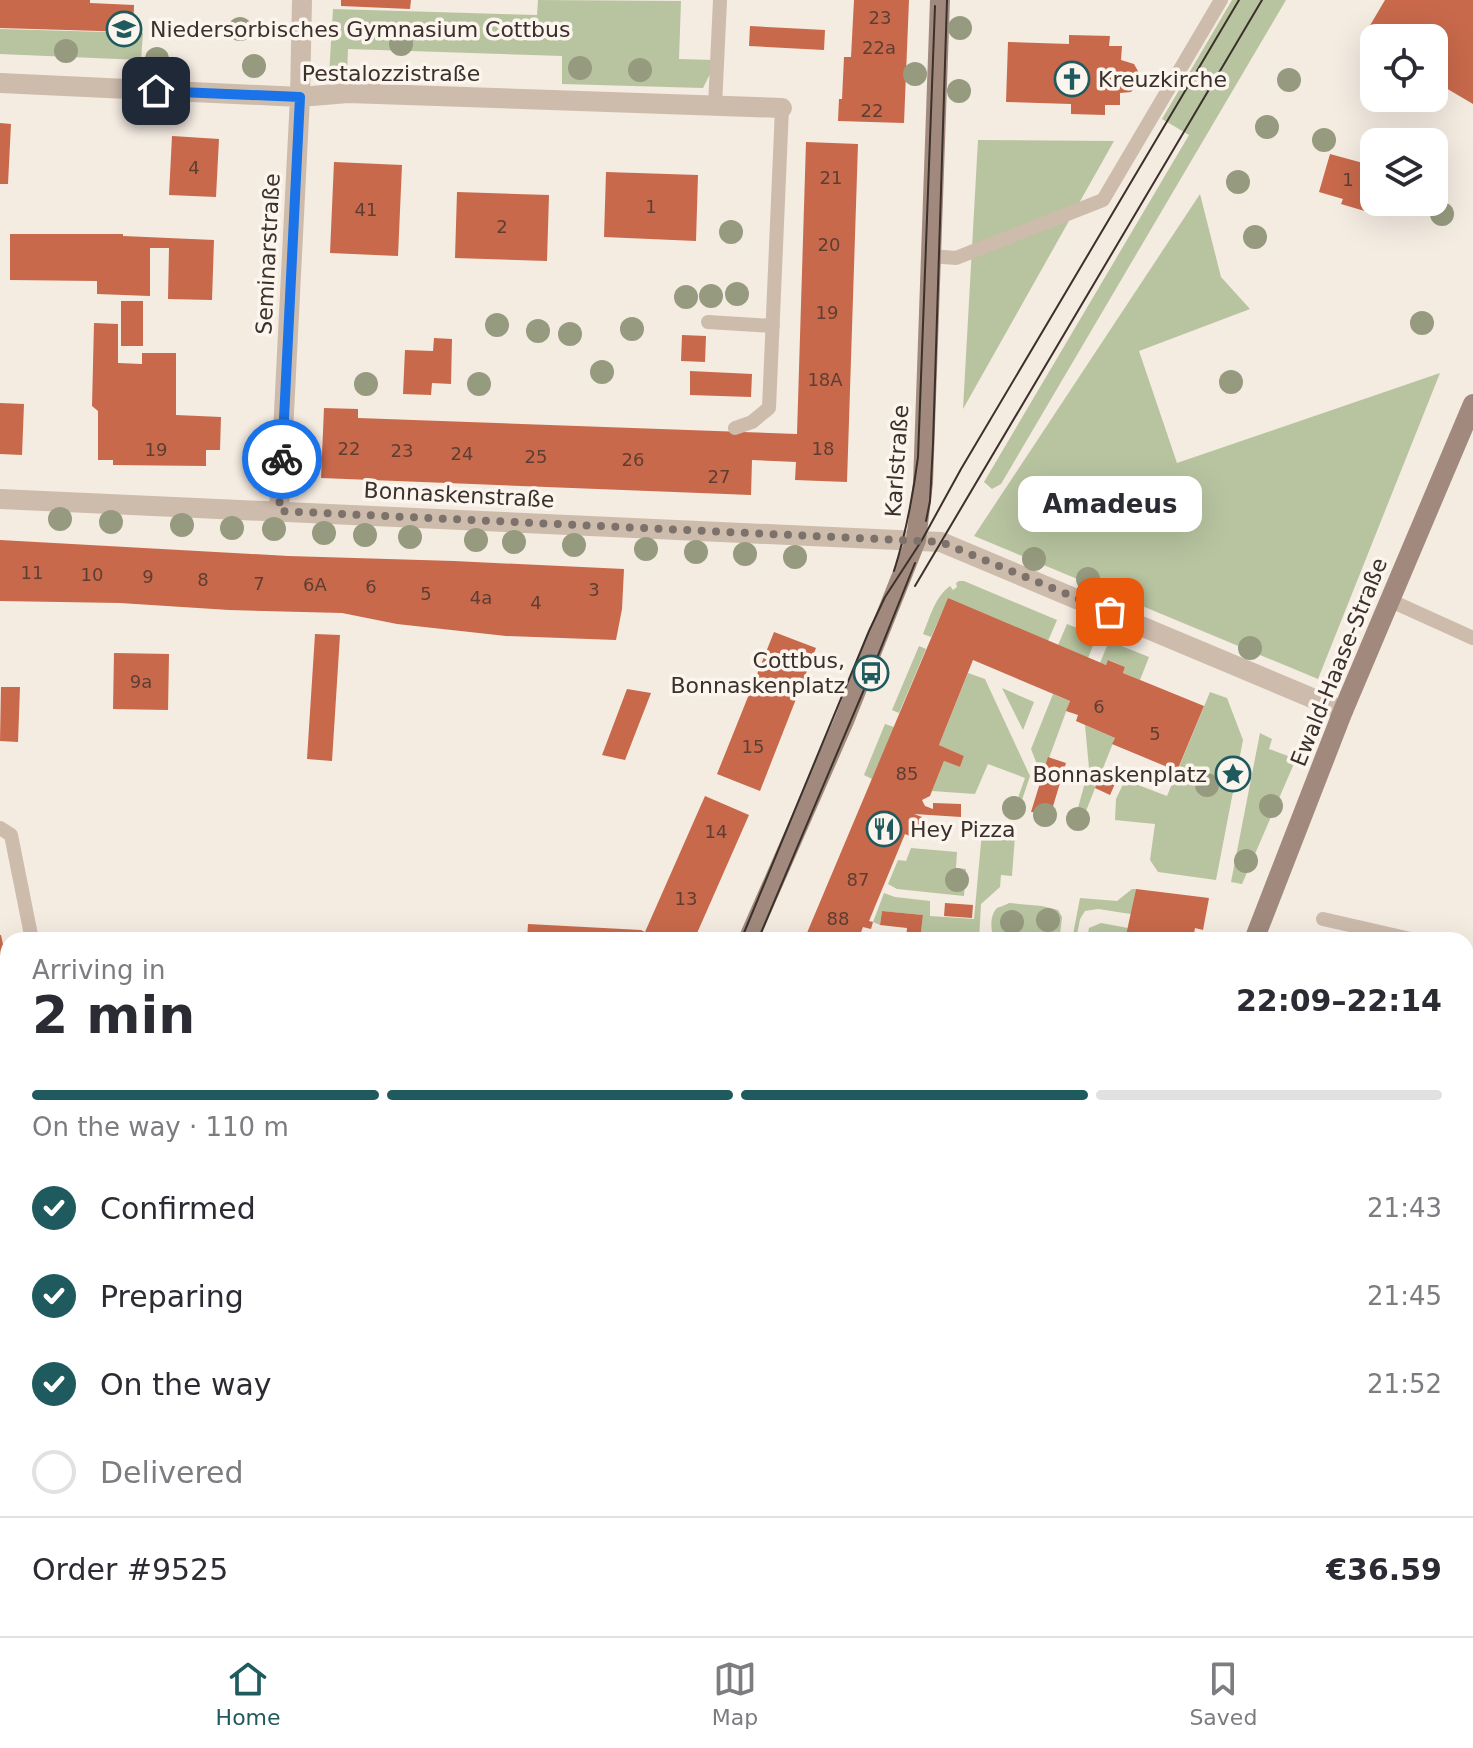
<!DOCTYPE html>
<meta charset="utf-8">
<style>
body{margin:0;font-family:"DejaVu Sans",sans-serif;background:#f2f2f3;color:#2b2b33;height:100vh;display:flex;flex-direction:column;font-size:30px;white-space:nowrap}
*{box-sizing:border-box;margin:0}
p{font-size:26px;color:#7c7c81}
.icon{flex:none;width:44px;height:44px;fill:none;stroke:currentColor;stroke-width:2;stroke-linecap:round;stroke-linejoin:round}
.map{position:relative;flex:1;overflow:hidden}
.details{position:absolute;left:0px;top:932px;width:1474px;height:704px;display:flex;flex-direction:column;background:#fff;border-radius:24px 24px 0 0;box-shadow:0 8px 32px #0002}
.details>*{flex:none}
.buttons{position:absolute;left:1360px;top:24px;display:grid;gap:16px}
.buttons a{display:grid;place-items:center;width:88px;height:88px;border-radius:16px;background:#fff;box-shadow:0 8px 32px #0002;font-size:40px}
.pin{position:absolute;display:grid;place-items:center;width:68px;height:68px;color:#fff;margin:-34px;border-radius:16px;box-shadow:0 4px 12px #0006}
.courier{position:absolute;display:grid;place-items:center;width:80px;height:80px;margin:-40px;border:6px solid #1a73e8;border-radius:50%;background:#fff;color:#222;box-shadow:0 2px 10px #0007}
.bubble{position:absolute;height:56px;border-radius:16px;background:#fff;box-shadow:0 8px 32px #0002;font-size:26px;font-weight:600;line-height:56px;text-align:center}
.headline em{font-style:normal;font-weight:600}
.headline div{display:flex;flex-direction:column-reverse}
.headline{display:flex;align-items:center;justify-content:space-between;height:136px;padding:0 32px}
h1{font-size:52px;font-weight:600;line-height:60px}
.bar{display:grid;grid-template-columns:repeat(4,1fr);gap:12px 8px;align-content:center;height:96px;padding:0 32px}
.bar i{height:10px;border-radius:6px;background:#e1e1e2}
.bar .current{background:#1f5a5e}
.bar p{grid-column:span 4}
.line{display:flex;align-items:center;gap:20px;padding:0 32px;border-top:2px solid #e1e1e2}
.line div{flex:1}
ol{padding:0 32px;list-style:none}
li{display:flex;align-items:center;gap:24px;height:88px}
li p{margin-inline-start:auto}
li .icon{padding:8px;border-radius:50%;background:#1f5a5e;color:#fff;stroke-width:4}
li:last-child{color:#7c7c81}
li i{width:44px;height:44px;border:4px solid #e1e1e2;border-radius:50%}
.tabs{display:flex;justify-content:space-around;align-items:center;height:112px;border-top:2px solid #e1e1e2;background:#fff;font-size:22px;color:#7c7c81}
.tabs a{display:grid;justify-items:center;gap:4px}
.tabs .current{color:#1f5a5e}
.map>svg:first-child{display:block}
.green{fill:#b8c4a0}
.building{fill:#c8694b}
.lines{fill:none;stroke-linecap:round;stroke-linejoin:round}
.lane{stroke:#cdbbac;stroke-width:14}
.street{stroke:#cdbbac;stroke-width:20}
.secondary{stroke:#a18a7d;stroke-width:20}
.tram{stroke:#3b302b;stroke-width:2}
.tree{fill:#969b7f}
.done{stroke:#7c716b;stroke-width:8;stroke-dasharray:0 14.4}
.route{stroke:#1a73e8;stroke-width:10}
.labels{text-anchor:middle;dominant-baseline:central;stroke-width:7;stroke-linejoin:round;paint-order:stroke}
.number-label{font-size:18px;fill:#5e3e33}
.poi-label{font-size:22px;fill:#3b302b;stroke:#fbf5ee;text-anchor:start}
.street-label{font-size:22px;fill:#3b302b;stroke:#fbf5ee}
</style>
<div class="map">
<svg width="1473" height="1636" viewBox="0 0 1473 1636">
<rect width="100%" height="100%" fill="#f4ebe1"/>
<path class="green" d="M538 0 681 1 679 59 713 60V68L703 88 562 84V56L348 49 347 76 329 75 333 9 537 15Z
M1232 0H1286L1001 484 992 489 984 482 1189 135 1162 119Z
M0 29 143 33 141 60 0 54Z
M978 140 1114 141 963 409Z
M1200 194 1221 277 1250 309 1139 351 1177 463 1440 373 1318 679 974 536Z
M959 581H964L1057 620 1048 641 948 599 931 637 923 634C930 617 935 597 950 586L953 590 957 587 956 583Z
M1067 624 1097 636 1088 658 1058 645Z
M1109 641 1149 657 1140 680 1123 673 1125 667 1109 660 1106 665 1100 663Z
M919 646 926 649 899 713 892 710Z
M968 673 985 679 1030 776 1018 812 1011 809 1012 806H1015L1025 778 988 764 975 794 932 791 944 761 960 767 964 756 939 745Z
M1002 688 1034 702 1023 730Z
M1210 692 1227 698 1243 740 1216 880 1158 872 1150 860 1155 824 1115 820 1116 799 1125 780 1167 796Z
M1053 694 1070 701 1042 777 1031 749Z
M885 724 894 727 872 779 864 775Z
M1085 725 1115 738 1084 816 1076 815 1089 768Z
M1260 733 1272 739 1269 749 1296 759 1242 884 1231 882Z
M982 832 1015 835 1012 876 1001 875 1000 887 981 904 979 940H920L923 915 882 911 880 925 873 922 884 893 895 897 930 901V916L974 919Z
M911 848 957 852 956 868 966 869 964 896 897 889 888 884 898 860 906 861Z
M1132 889H1136L1131 914 1098 909 1085 911 1080 919 1076 940H1072L1080 898 1117 901Z
M1009 903 1042 906 1058 910 1062 917 1060 934 1053 940H994C991 931 989 916 997 908 997 908 1008 904 1009 903Z
M1101 923 1128 928 1125 940H1087L1089 928Z"/>
<path class="building" d="M0 0H90V3L134 5 133 32 0 28Z
M341 0H411L410 9 341 6Z
M854 0H909L904 123 838 121 839 99H842L844 57H851Z
M1385 0H1473V104L1434 81V38H1374V46L1362 39Z
M750 26 825 30 824 50 749 46Z
M1069 35 1110 36 1109 46H1122L1121 60 1134 64 1139 73 1137 84 1131 92 1120 93V105H1105V115L1071 114V104L1006 102 1008 42 1069 44Z
M0 123 11 124 8 184H0Z
M172 136 219 139 216 197 169 195Z
M806 142 858 144 847 482 795 480 796 462 752 460 751 495 321 478 324 408 358 409V418L797 434Z
M1330 154 1374 166V202H1396L1393 213 1370 207 1368 212 1341 204 1343 199 1319 192Z
M334 162 402 165 398 256 330 253Z
M606 172 698 175 696 241 604 237Z
M457 192 549 195 547 261 455 258Z
M10 234H123V236L214 240 212 300 168 299 169 248H150V296L97 294V281L10 280Z
M121 301H143V346H121Z
M94 323 118 324V363L142 364V353H176V415L221 417 220 450H206V466L113 465V460H98V411L92 406Z
M682 335 706 336 705 362 681 361Z
M434 338 452 339 451 384 432 383 431 395 403 394 405 350 433 351Z
M690 371 752 374 751 397 690 395Z
M0 403 24 404 22 455 0 454Z
M0 540 288 556 454 561 624 569 622 609 616 640 506 636 397 624 342 613 229 610 120 603 0 601Z
M948 598 1106 665 1108 660 1125 667 1123 673 1204 706 1177 771 1112 744 1115 738 1076 721 1078 715 1066 711 1070 701 973 660 939 745 964 756 960 767 944 761 930 796 922 800 925 806 933 809V803L961 804V817L914 814 922 817 914 838 905 834 869 921 873 922 871 929 863 927 858 940H804Z
M774 632 816 648 760 791 717 774Z
M315 634 340 635 332 761 307 759Z
M114 653 169 654 168 710 113 709Z
M1 687H20L18 742 0 741Z
M627 689 651 693 625 760 602 755Z
M1048 757 1066 763 1051 813 1031 812Z
M1103 771 1118 777 1110 795 1095 788Z
M705 796 749 815 694 940H527L528 924 641 930 645 932Z
M1136 889 1209 898 1203 930 1195 928 1193 940H1125Z
M945 903 973 905 972 918 944 916Z
M882 911 923 915 920 940H906L907 928 880 925Z
M0 935H1L8 968 7 1258 0 1226Z
M1466 1060 1473 1061V1293L1466 1292Z
M1466 1354 1473 1356V1429L1466 1428Z
M53 1628H212V1636H53Z
M328 1628 336 1630 337 1628H392L388 1636H324Z
M492 1628H548L544 1636H487Z
M1023 1628H1079L1078 1636H1022Z"/>
<g class="lines">
<path class="lane" d="M715 106 720 0
M931 256 956 258 1103 200 1221 0
M708 322 773 326
M735 428 752 422 769 408 782 108
M1389 600 1473 638
M0 828 11 835 32 940
M1323 919 1415 940
M1466 1052 1473 1053
M1466 1328 1473 1329
M0 1481 8 1489
M977 1636 978 1628"/>
<path class="street" d="M0 83 300 97 348 93 782 108
M0 499 941 542 1343 711
M279 511 300 97 302 0
M0 1375 8 1415
M0 1497 8 1498
M1466 1569 1473 1570
M21 1628V1636"/>
<path class="secondary" d="M748 940 844 721 916 540 923 483 940 0
M1254 940 1343 711 1473 404
M433 1636 437 1628
M1155 1636 1156 1628"/>
<path class="tram" d="M926 521 930 501 933 444 947 0
M894 571C906 533 913 496 918 457L935 6
M915 586 1262 0
M741 940 869 631 885 597 922 540 961 469 1239 0
M758 940 871 673 915 563
M422 1636 426 1628
M441 1636 445 1628"/>
</g>
<g class="tree">
<circle cx="960" cy="28" r="12"/>
<circle cx="240" cy="29" r="12"/>
<circle cx="401" cy="44" r="12"/>
<circle cx="66" cy="51" r="12"/>
<circle cx="157" cy="59" r="12"/>
<circle cx="254" cy="66" r="12"/>
<circle cx="580" cy="68" r="12"/>
<circle cx="640" cy="70" r="12"/>
<circle cx="915" cy="74" r="12"/>
<circle cx="1289" cy="80" r="12"/>
<circle cx="959" cy="91" r="12"/>
<circle cx="1267" cy="127" r="12"/>
<circle cx="1324" cy="140" r="12"/>
<circle cx="1238" cy="182" r="12"/>
<circle cx="1442" cy="214" r="12"/>
<circle cx="731" cy="232" r="12"/>
<circle cx="1255" cy="237" r="12"/>
<circle cx="737" cy="294" r="12"/>
<circle cx="711" cy="296" r="12"/>
<circle cx="686" cy="297" r="12"/>
<circle cx="1422" cy="323" r="12"/>
<circle cx="497" cy="325" r="12"/>
<circle cx="632" cy="329" r="12"/>
<circle cx="538" cy="331" r="12"/>
<circle cx="570" cy="334" r="12"/>
<circle cx="602" cy="372" r="12"/>
<circle cx="1231" cy="382" r="12"/>
<circle cx="366" cy="384" r="12"/>
<circle cx="479" cy="384" r="12"/>
<circle cx="60" cy="519" r="12"/>
<circle cx="111" cy="522" r="12"/>
<circle cx="182" cy="525" r="12"/>
<circle cx="232" cy="528" r="12"/>
<circle cx="274" cy="529" r="12"/>
<circle cx="324" cy="533" r="12"/>
<circle cx="365" cy="535" r="12"/>
<circle cx="410" cy="537" r="12"/>
<circle cx="476" cy="540" r="12"/>
<circle cx="514" cy="542" r="12"/>
<circle cx="574" cy="545" r="12"/>
<circle cx="646" cy="549" r="12"/>
<circle cx="696" cy="552" r="12"/>
<circle cx="745" cy="554" r="12"/>
<circle cx="795" cy="557" r="12"/>
<circle cx="1034" cy="559" r="12"/>
<circle cx="1088" cy="579" r="12"/>
<circle cx="1250" cy="648" r="12"/>
<circle cx="1207" cy="785" r="12"/>
<circle cx="1271" cy="806" r="12"/>
<circle cx="1014" cy="808" r="12"/>
<circle cx="1045" cy="815" r="12"/>
<circle cx="1078" cy="819" r="12"/>
<circle cx="1246" cy="861" r="12"/>
<circle cx="957" cy="880" r="12"/>
<circle cx="1048" cy="920" r="12"/>
<circle cx="1012" cy="922" r="12"/>
</g>
<g class="lines">
<path class="done" d="M282 459 279 511 941 542 1110 612"/>
<path class="route" d="M156 91 300 97 282 459"/>
</g>
<defs>
<g id="school-ring" transform="scale(1.8)"><circle r="9.5" fill="#fbf5ee" stroke="#1f5a5e" stroke-width="1.5"/><path d="M0-5L7-2L0 1L-7-2ZM-4 1L0 2.5L4 1V4Q0 6-4 4Z" fill="#1f5a5e"/></g>
<g id="church-ring" transform="scale(1.8)"><circle r="9.5" fill="#fbf5ee" stroke="#1f5a5e" stroke-width="1.5"/><path d="M-1.2-6h2.4v3.5h3.3v2.4h-3.3V6h-2.4V-.1h-3.3v-2.4h3.3Z" fill="#1f5a5e"/></g>
<g id="bus-ring" transform="scale(1.8)"><circle r="9.5" fill="#fbf5ee" stroke="#1f5a5e" stroke-width="1.5"/><path d="M-5-6H5V4H4V6H2V4H-2V6H-4V4H-5ZM-3.5-4V0h7V-4ZM-3.5 1.2v1.5H-2V1.2ZM2 1.2v1.5H3.5V1.2Z" fill="#1f5a5e"/></g>
<g id="sight-ring" transform="scale(1.8)"><circle r="9.5" fill="#fbf5ee" stroke="#1f5a5e" stroke-width="1.5"/><path d="M0-6L1.8-2.2L6-1.7L2.9 1.2L3.7 5.4L0 3.3L-3.7 5.4L-2.9 1.2L-6-1.7L-1.8-2.2Z" fill="#1f5a5e"/></g>
<g id="restaurant-ring" transform="scale(1.8)"><circle r="9.5" fill="#fbf5ee" stroke="#1f5a5e" stroke-width="1.5"/><path d="M-5-6h1v4h1v-4h1v4h1v-4h1v5L-1.5 .5V6h-2V.5L-5-1ZM5-6V6H3V1.5H1.5Q1.5-4 5-6Z" fill="#1f5a5e"/></g>
</defs>
<g fill-rule="evenodd">
<use href="#school-ring" x="124" y="29"/>
<use href="#church-ring" x="1072" y="79"/>
<use href="#bus-ring" x="871" y="673"/>
<use href="#sight-ring" x="1233" y="774"/>
<use href="#restaurant-ring" x="884" y="829"/>
</g>
<g class="labels">
<g class="number-label">
<text x="880" y="17">23</text>
<text x="879" y="47">22a</text>
<text x="872" y="110">22</text>
<text x="194" y="167">4</text>
<text x="831" y="177">21</text>
<text x="1348" y="179">1</text>
<text x="651" y="206">1</text>
<text x="366" y="209">41</text>
<text x="502" y="226">2</text>
<text x="829" y="244">20</text>
<text x="827" y="312">19</text>
<text x="825" y="379">18A</text>
<text x="349" y="448">22</text>
<text x="823" y="448">18</text>
<text x="156" y="449">19</text>
<text x="402" y="450">23</text>
<text x="462" y="453">24</text>
<text x="536" y="456">25</text>
<text x="633" y="459">26</text>
<text x="719" y="476">27</text>
<text x="32" y="572">11</text>
<text x="92" y="574">10</text>
<text x="148" y="576">9</text>
<text x="203" y="579">8</text>
<text x="259" y="583">7</text>
<text x="315" y="584">6A</text>
<text x="371" y="586">6</text>
<text x="594" y="589">3</text>
<text x="426" y="593">5</text>
<text x="481" y="597">4a</text>
<text x="536" y="602">4</text>
<text x="141" y="681">9a</text>
<text x="1099" y="706">6</text>
<text x="1155" y="733">5</text>
<text x="753" y="746">15</text>
<text x="907" y="773">85</text>
<text x="716" y="831">14</text>
<text x="858" y="879">87</text>
<text x="686" y="898">13</text>
<text x="838" y="918">88</text>
</g>
<g class="poi-label">
<text x="150" y="29">Niedersorbisches Gymnasium Cottbus</text>
<text x="1098" y="79">Kreuzkirche</text>
<text x="845" y="660" text-anchor="end">Cottbus,<tspan x="845" dy="25">Bonnaskenplatz</tspan></text>
<text x="1207" y="774" text-anchor="end">Bonnaskenplatz</text>
<text x="910" y="829">Hey Pizza</text>
</g>
<g class="street-label">
<text x="391" y="73">Pestalozzistraße</text>
<text transform="translate(268 254) rotate(-87)">Seminarstraße</text>
<text transform="translate(897 461) rotate(-86)">Karlstraße</text>
<text transform="translate(459 495) rotate(3)">Bonnaskenstraße</text>
<text transform="translate(1339 662) rotate(-68)">Ewald-Haase-Straße</text>
</g>
</g>
</svg>
<div class="buttons">
<a><svg class="icon" aria-label="locate" viewBox="0 0 24 24"><circle cx="12" cy="12" r="6"/><path d="M12 2v4M12 18v4M2 12h4M18 12h4"/></svg></a>
<a><svg class="icon" aria-label="layers" viewBox="0 0 24 24"><path d="M12 4l9 5-9 5-9-5zM3 14l9 5 9-5"/></svg></a>
</div>
<div class="pin" style="left:1110px;top:612px;background:#ea580c"><svg class="icon" aria-label="bag" viewBox="0 0 24 24"><path d="M5 8h14l-1 12H6zM9 8a3 3 0 0 1 6 0"/></svg></div>
<div class="pin" style="left:156px;top:91px;background:#1f2937"><svg class="icon" aria-label="home" viewBox="0 0 24 24"><path d="M3 11l9-7 9 7M6 9v11h12V9"/></svg></div>
<div class="courier" style="left:282px;top:459px"><svg class="icon" aria-label="bike" viewBox="0 0 24 24"><circle cx="6" cy="16" r="4"/><circle cx="18" cy="16" r="4"/><path d="M6 16l4-8h5l3 8M10 8l3 8H6M13 5h3"/></svg></div>
<div class="bubble" style="left:1018px;top:476px;width:184px">Amadeus</div>
<section class="details">
<div class="headline"><div><h1>2 min</h1><p>Arriving in</p></div><em>22:09–22:14</em></div>
<div class="bar"><i class="current"></i><i class="current"></i><i class="current"></i><i></i><p>On the way · 110 m</p></div>
<ol>
<li><svg class="icon" aria-label="check" viewBox="0 0 24 24"><path d="M5 12l5 5 9-10"/></svg>Confirmed<p>21:43</p></li>
<li><svg class="icon" aria-label="check" viewBox="0 0 24 24"><path d="M5 12l5 5 9-10"/></svg>Preparing<p>21:45</p></li>
<li><svg class="icon" aria-label="check" viewBox="0 0 24 24"><path d="M5 12l5 5 9-10"/></svg>On the way<p>21:52</p></li>
<li><i></i>Delivered</li>
</ol>
<div class="line" style="height:104px"><div>Order #9525</div><b>€36.59</b></div>
</section>
</div>
<nav class="tabs">
<a class="current"><svg class="icon" aria-label="home" viewBox="0 0 24 24"><path d="M3 11l9-7 9 7M6 9v11h12V9"/></svg>Home</a>
<a><svg class="icon" aria-label="map" viewBox="0 0 24 24"><path d="M3 6l6-2 6 2 6-2v14l-6 2-6-2-6 2zM9 4v14M15 6v14"/></svg>Map</a>
<a><svg class="icon" aria-label="saved" viewBox="0 0 24 24"><path d="M7 4h10v16l-5-4-5 4z"/></svg>Saved</a>
</nav>
